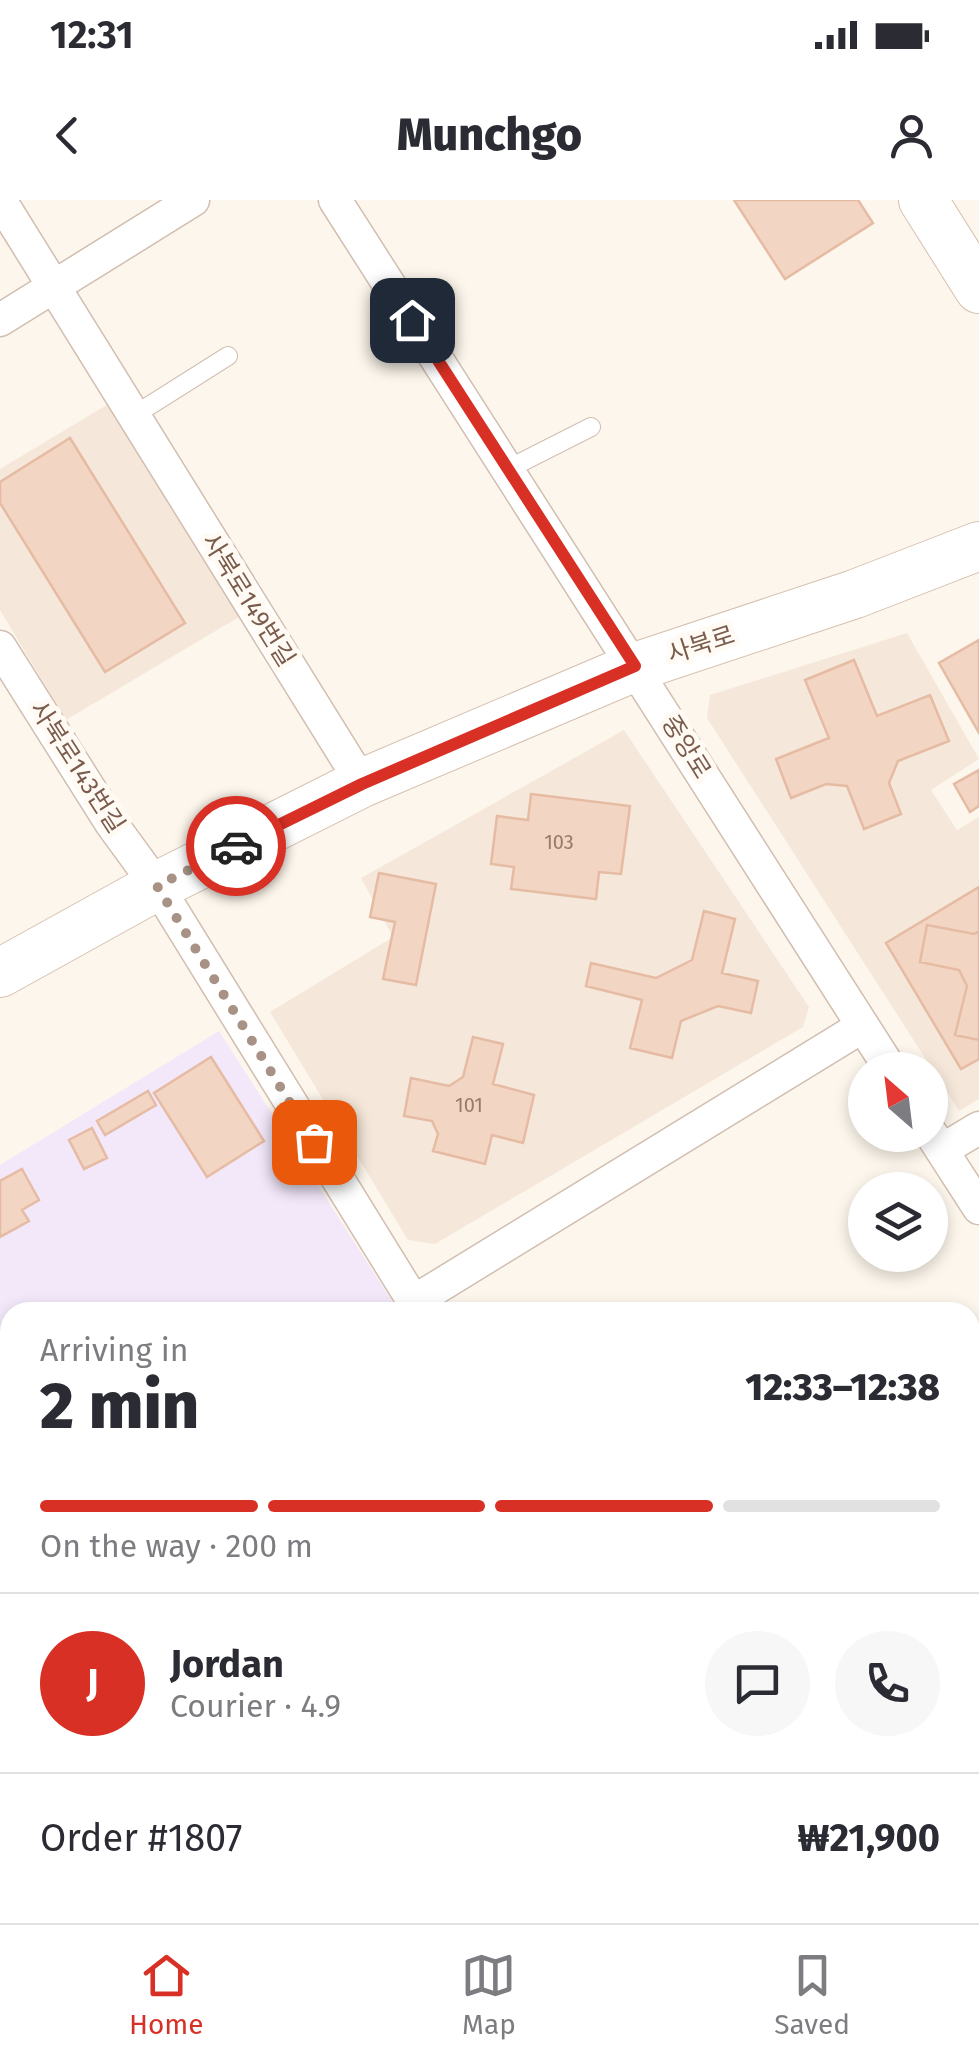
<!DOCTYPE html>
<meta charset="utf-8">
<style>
body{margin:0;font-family:"Fira Sans","Noto Sans KR",sans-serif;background:#f7f7f7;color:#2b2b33;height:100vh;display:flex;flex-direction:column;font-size:38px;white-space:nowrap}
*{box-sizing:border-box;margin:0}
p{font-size:32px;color:#7c7c81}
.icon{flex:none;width:55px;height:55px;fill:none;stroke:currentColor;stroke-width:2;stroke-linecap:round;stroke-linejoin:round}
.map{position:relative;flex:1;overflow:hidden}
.sheet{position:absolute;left:0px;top:1102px;width:980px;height:622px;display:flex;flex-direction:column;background:#fff;border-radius:30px 30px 0 0;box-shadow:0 5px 15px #0003}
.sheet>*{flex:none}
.needle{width:65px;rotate:332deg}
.buttons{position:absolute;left:848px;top:852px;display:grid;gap:20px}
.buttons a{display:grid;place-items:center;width:100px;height:100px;border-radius:50%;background:#fff;box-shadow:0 5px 15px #0003;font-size:50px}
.pin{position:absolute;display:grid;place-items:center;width:85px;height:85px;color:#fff;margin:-42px;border-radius:20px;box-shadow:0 5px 15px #0006}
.courier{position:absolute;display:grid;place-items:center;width:100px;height:100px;margin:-50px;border:8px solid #d93025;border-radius:50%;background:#fff;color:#222;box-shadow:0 2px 12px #0007}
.head em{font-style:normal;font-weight:800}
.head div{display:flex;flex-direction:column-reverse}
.head{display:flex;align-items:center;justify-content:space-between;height:170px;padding:0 40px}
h1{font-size:65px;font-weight:800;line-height:75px}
.bar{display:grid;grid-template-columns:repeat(4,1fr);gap:15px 10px;align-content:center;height:120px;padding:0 40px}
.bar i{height:12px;border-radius:8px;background:#e1e1e2}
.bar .on{background:#d93025}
.bar p{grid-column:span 4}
.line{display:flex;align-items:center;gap:25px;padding:0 40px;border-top:2px solid #e1e1e2}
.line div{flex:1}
.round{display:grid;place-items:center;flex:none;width:105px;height:105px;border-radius:52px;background:#f7f7f7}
.status{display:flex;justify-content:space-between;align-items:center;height:70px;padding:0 50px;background:#fff;direction:ltr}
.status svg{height:28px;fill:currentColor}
header{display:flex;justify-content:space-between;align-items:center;height:130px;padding:0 40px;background:#fff;font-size:45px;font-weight:800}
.dock{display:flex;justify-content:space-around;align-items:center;height:140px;border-top:2px solid #e1e1e2;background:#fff;font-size:28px;color:#7c7c81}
.dock a{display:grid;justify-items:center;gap:5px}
.dock .on{color:#d93025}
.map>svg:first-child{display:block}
.residential{fill:#f5e8da}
.education{fill:#f3e8fa}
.building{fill:#f3d5c3;stroke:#e6bba3;stroke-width:2.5}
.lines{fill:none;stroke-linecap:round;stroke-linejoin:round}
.lane-casing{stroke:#d1beb0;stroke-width:20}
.street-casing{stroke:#d1beb0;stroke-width:35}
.secondary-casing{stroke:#d6c0b0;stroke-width:50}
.lane{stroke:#fff;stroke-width:18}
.street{stroke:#fff;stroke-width:32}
.secondary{stroke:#fff;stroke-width:48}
.done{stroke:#a89285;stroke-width:10;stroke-dasharray:0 18}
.route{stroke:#d93025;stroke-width:12}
.labels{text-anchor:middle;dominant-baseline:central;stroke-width:10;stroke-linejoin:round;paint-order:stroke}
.number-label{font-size:20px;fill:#987a6a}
.street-label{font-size:25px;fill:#7a5c4d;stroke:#fffaf3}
</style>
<div class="status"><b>12:31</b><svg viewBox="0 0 49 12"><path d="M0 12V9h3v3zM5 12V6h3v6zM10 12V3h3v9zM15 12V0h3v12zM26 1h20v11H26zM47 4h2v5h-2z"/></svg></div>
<header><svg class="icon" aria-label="back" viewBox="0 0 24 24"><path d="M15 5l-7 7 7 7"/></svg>Munchgo<svg class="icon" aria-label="person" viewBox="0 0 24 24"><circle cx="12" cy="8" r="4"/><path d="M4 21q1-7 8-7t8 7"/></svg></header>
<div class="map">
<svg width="979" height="1723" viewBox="0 0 979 1723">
<rect width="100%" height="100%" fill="#fdf6ec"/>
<path class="residential" d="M110 203 239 417 66 520 0 410V269Z
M907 433 979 559 931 590 957 630 979 617V899L959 911 707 518 710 495Z
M624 530 809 807 803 827 435 1044 408 1040 270 812 393 737 361 678Z"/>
<path class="education" d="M219 831 399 1112H10V1712L0 1706V965Z
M14 1715H693L680 1723H26Z"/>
<path class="building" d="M734 0H858L873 23 785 79Z
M70 238 185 423 105 472 0 303V282Z
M979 440V533L939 463Z
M854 460 877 516 930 495 949 541 898 561 889 583 901 614 864 629 847 586 826 584 791 598 776 559 829 538 805 480Z
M979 570V606L970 612 954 584Z
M531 594 630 606 621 674 599 672 596 699 511 689 514 667 491 664 497 616 528 620Z
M379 673 436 684 416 785 383 779 395 722 370 717Z
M979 687V859L961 869 886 743Z
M704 711 735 719 722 773 758 781 751 813 718 806 681 821 672 858 630 848 642 800 586 786 591 763 656 778 692 760Z
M927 725 974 734 979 731V840L955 835 967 786 959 770 920 762Z
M473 837 503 844 493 884 534 895 523 943 492 935 485 964 433 951 438 934 432 921 404 916 411 878 449 886 463 877Z
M211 857 264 941 207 977 154 893Z
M148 891 156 905 105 935 97 921Z
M92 928 107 958 84 969 69 940Z
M22 969 39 1000 22 1010 29 1021 0 1037V981Z
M10 1598V1659L0 1665V1604Z
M10 1675V1704L5 1707 0 1699V1681Z
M141 1715H192L197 1723H146Z
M279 1715H366L354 1723H267Z"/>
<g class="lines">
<g class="lane-casing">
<path id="lane" d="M133 216 228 156
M508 269 591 227"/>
</g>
<g class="street-casing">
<path id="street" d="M0 0 362 583
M335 0 891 870
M0 120 193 0
M0 447 111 623 157 686 420 1112
M930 932 979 1008
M942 950 979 928
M413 1102 863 826
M970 1580 979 1574
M798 1715 803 1723
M741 1723 754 1715"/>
</g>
<g class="secondary-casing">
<path id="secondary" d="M923 0 979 89
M0 773 157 686 362 583 635 467 855 394 979 346"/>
</g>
<use href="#lane" class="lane"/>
<use href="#street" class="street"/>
<use href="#secondary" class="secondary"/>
</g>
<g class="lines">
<path class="done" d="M236 646 157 686 314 942"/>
<path class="route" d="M236 646 362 584 635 466 412 120"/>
</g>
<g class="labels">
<g class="number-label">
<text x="559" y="642">103</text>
<text x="469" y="905">101</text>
</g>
<g class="street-label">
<text transform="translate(248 400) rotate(58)">사북로149번길</text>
<text transform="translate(701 445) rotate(-18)">사북로</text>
<text transform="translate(686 547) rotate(58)">중앙로</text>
<text transform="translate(77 567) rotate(57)">사북로143번길</text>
</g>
</g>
</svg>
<div class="buttons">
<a><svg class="needle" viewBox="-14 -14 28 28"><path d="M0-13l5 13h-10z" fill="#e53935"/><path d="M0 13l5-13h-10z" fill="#7c7c81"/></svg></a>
<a><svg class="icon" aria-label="layers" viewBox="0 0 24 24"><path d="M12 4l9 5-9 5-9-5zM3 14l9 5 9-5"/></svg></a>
</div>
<div class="pin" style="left:314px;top:942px;background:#ea580c"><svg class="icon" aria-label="bag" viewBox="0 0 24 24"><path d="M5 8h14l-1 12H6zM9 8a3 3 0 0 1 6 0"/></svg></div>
<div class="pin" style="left:412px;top:120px;background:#1f2937"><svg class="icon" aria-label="home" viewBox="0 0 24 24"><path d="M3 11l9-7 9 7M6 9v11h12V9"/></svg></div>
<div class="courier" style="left:236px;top:646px"><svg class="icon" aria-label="car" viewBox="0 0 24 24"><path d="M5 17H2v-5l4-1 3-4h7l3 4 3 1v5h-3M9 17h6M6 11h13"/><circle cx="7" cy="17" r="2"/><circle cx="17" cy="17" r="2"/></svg></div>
<section class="sheet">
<div class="head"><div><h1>2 min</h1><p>Arriving in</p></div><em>12:33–12:38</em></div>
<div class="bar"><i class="on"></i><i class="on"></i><i class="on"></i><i></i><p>On the way · 200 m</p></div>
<div class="line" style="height:180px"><b class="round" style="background:#d93025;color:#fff">J</b><div><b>Jordan</b><p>Courier · 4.9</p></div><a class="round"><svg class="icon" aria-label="chat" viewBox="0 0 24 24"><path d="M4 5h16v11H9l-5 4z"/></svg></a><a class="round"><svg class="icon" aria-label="phone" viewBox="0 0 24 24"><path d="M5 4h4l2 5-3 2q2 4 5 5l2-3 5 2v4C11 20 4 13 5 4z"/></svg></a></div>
<div class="line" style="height:130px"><div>Order #1807</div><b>₩21,900</b></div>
</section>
</div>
<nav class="dock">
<a class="on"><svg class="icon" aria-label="home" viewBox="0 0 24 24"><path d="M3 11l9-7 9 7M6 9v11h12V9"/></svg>Home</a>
<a><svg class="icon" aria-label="map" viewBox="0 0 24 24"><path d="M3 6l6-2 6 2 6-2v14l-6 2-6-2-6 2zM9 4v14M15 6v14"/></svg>Map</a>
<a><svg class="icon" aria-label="saved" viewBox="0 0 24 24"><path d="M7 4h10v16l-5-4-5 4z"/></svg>Saved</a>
</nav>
